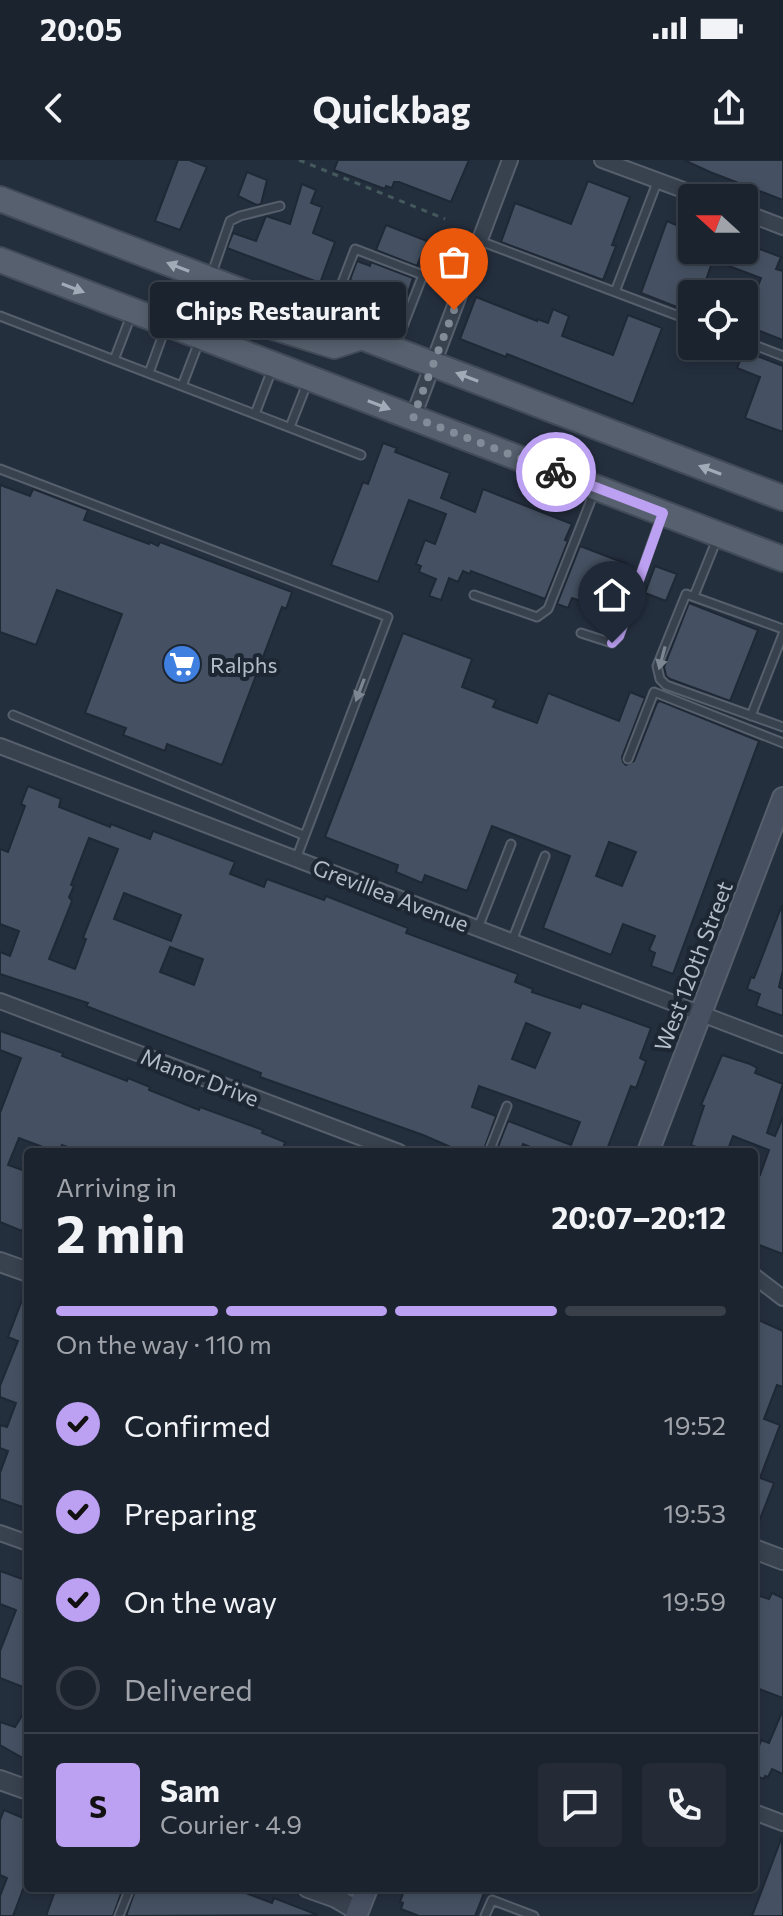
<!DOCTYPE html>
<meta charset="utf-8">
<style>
body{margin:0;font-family:Commissioner,sans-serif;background:#242b36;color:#f1f3f6;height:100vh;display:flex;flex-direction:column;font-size:30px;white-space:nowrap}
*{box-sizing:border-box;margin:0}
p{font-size:26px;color:#a0a4aa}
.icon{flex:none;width:44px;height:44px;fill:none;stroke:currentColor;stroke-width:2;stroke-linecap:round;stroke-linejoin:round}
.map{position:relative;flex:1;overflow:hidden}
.drawer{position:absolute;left:24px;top:988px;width:734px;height:744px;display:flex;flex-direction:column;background:#1b232e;border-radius:8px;box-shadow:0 4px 12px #0003,0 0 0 2px #39404a}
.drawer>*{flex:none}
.needle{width:52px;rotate:291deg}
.buttons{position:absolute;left:678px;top:24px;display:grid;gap:16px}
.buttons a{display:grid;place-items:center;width:80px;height:80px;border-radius:8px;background:#1b232e;box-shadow:0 4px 12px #0003,0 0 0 2px #39404a;font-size:40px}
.pin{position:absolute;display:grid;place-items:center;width:68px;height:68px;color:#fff;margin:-82px -34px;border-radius:50% 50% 50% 0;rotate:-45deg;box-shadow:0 0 8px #0007}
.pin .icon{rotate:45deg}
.courier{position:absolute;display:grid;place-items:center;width:80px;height:80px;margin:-40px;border:6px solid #bca0f2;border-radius:50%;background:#fff;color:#222;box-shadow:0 2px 10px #0007}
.bubble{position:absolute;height:56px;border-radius:8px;background:#1b232e;box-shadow:0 4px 12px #0003,0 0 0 2px #39404a;font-size:26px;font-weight:700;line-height:56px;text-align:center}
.head em{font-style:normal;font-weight:700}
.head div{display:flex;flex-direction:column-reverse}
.head{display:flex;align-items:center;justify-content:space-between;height:136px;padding:0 32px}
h1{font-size:52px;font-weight:700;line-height:60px}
.bar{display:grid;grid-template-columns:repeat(4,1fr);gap:12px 8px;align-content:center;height:96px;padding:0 32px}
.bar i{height:10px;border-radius:6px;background:#39404a}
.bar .active{background:#bca0f2}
.bar p{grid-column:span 4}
.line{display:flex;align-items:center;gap:20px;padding:0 32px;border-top:2px solid #39404a}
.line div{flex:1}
.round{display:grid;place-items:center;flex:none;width:84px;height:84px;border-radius:8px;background:#242b36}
ol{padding:0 32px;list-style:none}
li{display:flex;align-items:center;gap:24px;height:88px}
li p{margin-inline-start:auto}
li .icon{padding:8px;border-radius:50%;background:#bca0f2;color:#111;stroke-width:4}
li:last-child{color:#a0a4aa}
li i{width:44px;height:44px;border:4px solid #39404a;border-radius:50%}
.status{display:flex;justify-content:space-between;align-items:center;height:56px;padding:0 40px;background:#1b232e;direction:ltr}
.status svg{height:22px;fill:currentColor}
header{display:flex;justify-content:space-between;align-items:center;height:104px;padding:0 32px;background:#1b232e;font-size:36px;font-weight:700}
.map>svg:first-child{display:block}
.building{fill:#455162;stroke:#1f2835;stroke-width:2;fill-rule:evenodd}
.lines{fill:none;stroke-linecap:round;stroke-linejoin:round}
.service-casing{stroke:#565f6c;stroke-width:11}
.minor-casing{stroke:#565f6c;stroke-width:18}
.tertiary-casing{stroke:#565f6c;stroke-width:22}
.secondary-casing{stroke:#565f6c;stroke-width:24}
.primary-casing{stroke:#414a57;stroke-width:28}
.path{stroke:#44595c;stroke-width:3;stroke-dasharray:6 6;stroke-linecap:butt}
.service{stroke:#38414e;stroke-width:7}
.minor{stroke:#38414e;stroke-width:14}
.tertiary{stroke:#38414e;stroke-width:18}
.secondary{stroke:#465061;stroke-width:20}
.primary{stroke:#56606e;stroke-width:24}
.oneway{fill:#a1aab7}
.oneway2{fill:#7c8592}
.done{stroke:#828b98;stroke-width:8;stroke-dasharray:0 14.4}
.route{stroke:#bca0f2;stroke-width:10}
.labels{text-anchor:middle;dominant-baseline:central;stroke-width:8;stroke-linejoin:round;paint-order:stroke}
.poi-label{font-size:22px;fill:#b4bcc9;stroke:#1d2633;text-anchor:start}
.street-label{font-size:22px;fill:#b4bcc9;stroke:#1d2633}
</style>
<div class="status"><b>20:05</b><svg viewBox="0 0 49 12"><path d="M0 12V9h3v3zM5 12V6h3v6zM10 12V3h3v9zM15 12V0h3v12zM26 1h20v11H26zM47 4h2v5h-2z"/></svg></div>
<header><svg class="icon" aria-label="back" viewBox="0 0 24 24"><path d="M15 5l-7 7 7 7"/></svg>Quickbag<svg class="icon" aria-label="share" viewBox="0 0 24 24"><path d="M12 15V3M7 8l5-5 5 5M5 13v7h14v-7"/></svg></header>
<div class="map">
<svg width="783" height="1756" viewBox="0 0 783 1756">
<rect width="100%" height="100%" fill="#242f3e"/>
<path class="building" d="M178 0H189L207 7 180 70 155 61Z
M338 0H469L451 42 399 22H394L392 28 386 26 385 29 334 10Z
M684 0H783V40L710 12Z
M247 12 267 20 261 44 257 45 238 36Z
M588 21 630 37 612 85 616 86 603 120 501 82 515 43 571 64Z
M302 24 316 30 311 43 322 47 313 73 335 82 320 123 227 88 233 73 256 81 266 56 290 64Z
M678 60 692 66V90H744V83L781 97 776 109 783 111V180L744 165V145L750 147 761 118 713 100 701 134H692V153L641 133 667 61 676 65Z
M386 65 427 81 417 106 376 90Z
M357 101 370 106 371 102 413 118 405 142 350 120Z
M476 137 537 161V159L548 163 553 149 569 156 562 176 613 195 628 155 662 168 633 244 507 194 506 197 460 179Z
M744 191 783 206V272L745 258 760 217 737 208Z
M383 283 397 288 395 292 450 313 441 338 475 352 483 329 572 364 565 380 568 381 545 439 471 411 470 414 463 411 458 422 449 418 441 440 429 436 436 419 419 412 421 406 416 404 425 380 435 384 446 354 409 340 378 422 331 405 363 322 368 324Z
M0 325 30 336 33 329 88 350 84 360 149 384 150 382 158 386 160 382 292 432 286 449 282 447 222 605 167 584 165 591 123 575 126 568 85 553 122 454 57 430 36 485 0 472Z
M580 386 627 404 609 451 572 438 568 448 557 444Z
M655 406 677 414 666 441 645 433Z
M689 443 758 470 730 541 670 519 666 516 664 507Z
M403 473 472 499 462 527 496 540 493 547 537 563 548 533 619 561 630 532 645 538 622 597 623 602 626 605 634 601 657 543 660 541 759 581 673 814 651 806 655 793 649 790 655 776 623 764 611 795 543 768 570 696 492 666 467 731 425 715 422 723 396 712 398 705 325 677ZM609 682 636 692 622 726 596 716Z
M28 626 61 639 59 647 110 667 111 664 150 679 153 671 235 702 230 714 264 727 267 719 324 740 326 736 408 768 406 773 518 814 515 822 533 829 532 832 580 848 582 843 651 868 640 898 646 901 636 928 631 926 606 992H543L523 984 520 992H496L508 961 571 985 580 962 479 926 472 947 496 956 483 992H462L423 975 260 917 261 913 86 846 88 843 0 814V792L10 796 19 771 0 764V689L8 692 25 646 21 644ZM89 678 118 689 83 778 86 779 75 809 49 799 72 741 69 737 74 726 71 725ZM124 733 181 755 171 781 114 759ZM170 787 203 799 194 825 160 812ZM526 863 550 873 535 908 512 899Z
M782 745 783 810 779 827 783 829V856L756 846 760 834 747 829 751 817 754 818Z
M0 871 63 893 62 896 127 921 128 918 150 927 149 930 199 950 200 947 263 970 262 973 285 982 282 992H81L62 985 59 992H41L43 987 19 978 8 1005 28 1012V1056L22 1071 0 1062V953L21 898 0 890Z
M722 895 750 904 757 908 755 913 783 924 767 973 775 976 783 957V1094L754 1083V1013L760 1015 769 990 733 976 727 992H708L691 985 704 946 701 945Z
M27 1127 28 1128V1349L0 1339V1313L8 1291 0 1288V1265L7 1267 16 1243 0 1237V1226L18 1181 8 1177Z
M754 1158 783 1171V1227L777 1225 764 1259 780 1265 760 1318 774 1323 755 1372Z
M0 1411 28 1421V1529L0 1518V1491L16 1450 0 1444Z
M772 1433 783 1438V1538L754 1527V1434L769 1439Z
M28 1546V1601L0 1585V1562L15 1567Z
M783 1550V1614L772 1609 768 1617 765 1616 764 1619 754 1615V1584L759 1586 761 1580 769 1583Z
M4 1650 28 1660V1725L25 1724 13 1756H0V1736L7 1718 0 1715V1660Z
M782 1677 783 1756H752Z
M56 1728H123L113 1756H46Z
M136 1728H233L272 1743 274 1738 318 1755 126 1756Z
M405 1728H486L475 1756H419L401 1749 403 1743 400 1742Z"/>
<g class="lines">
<g class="service-casing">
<path id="service" d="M480 81 692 161
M212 113 230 61 240 56 280 46
M615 132 658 20
M0 156 361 295
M343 167 356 133 340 128 355 89 423 115
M744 181 783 196
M395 187 423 115 462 129
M114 200 132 153
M149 213 166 166
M182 226 200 179
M255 254 273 207
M290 267 308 221
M0 309 388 457 296 699
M474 435 537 457 548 449 595 330
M694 436 717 379
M783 469 686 434 657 506 660 519 666 525 783 567
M581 473 612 483 619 476 662 355
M13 555 303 675
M751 556 783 474
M628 599 654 532 783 583
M478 768 511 684
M512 781 545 696
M489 992 507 946
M119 1756 130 1728
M485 1756 492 1740 534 1756"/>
</g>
<g class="minor-casing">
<path id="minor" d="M602 0 705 38
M744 52 783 67
M413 257 510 0
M0 586 783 885
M0 841 399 992
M754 1116 783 1138
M0 1373 28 1383
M754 1652 783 1663"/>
</g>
<g class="tertiary-casing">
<path id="tertiary" d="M0 1102 28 1112
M754 1389 783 1400
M0 1620 28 1630
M308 1728 336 1738 358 1751"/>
</g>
<g class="secondary-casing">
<path id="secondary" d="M648 992 783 638
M356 1756 367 1728"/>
</g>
<g class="primary-casing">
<path id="primary" d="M0 39 783 338
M0 100 783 399
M201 176 208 162 219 155 241 157 334 186 362 177"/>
</g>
<path class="path" d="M299 0 445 59"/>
<use href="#service" class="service"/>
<use href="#minor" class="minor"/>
<use href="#tertiary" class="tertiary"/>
<use href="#secondary" class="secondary"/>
<use href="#primary" class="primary"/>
</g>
<defs><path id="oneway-solid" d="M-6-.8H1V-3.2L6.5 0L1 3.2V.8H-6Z" transform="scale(2)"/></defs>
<g class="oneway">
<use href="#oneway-solid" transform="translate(178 107) rotate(-159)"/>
<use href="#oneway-solid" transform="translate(73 128) rotate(21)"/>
<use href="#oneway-solid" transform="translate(467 217) rotate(-159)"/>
<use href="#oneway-solid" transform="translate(379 245) rotate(21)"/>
<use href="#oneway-solid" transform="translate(710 310) rotate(-159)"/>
</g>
<g class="oneway2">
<use href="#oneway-solid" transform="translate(662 498) rotate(105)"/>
<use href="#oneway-solid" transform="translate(360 530) rotate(111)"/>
</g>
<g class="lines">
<path class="done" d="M454 150 413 257 556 312"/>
<path class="route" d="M556 312 663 353 619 476 612 483"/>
</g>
<defs>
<g id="supermarket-disc" transform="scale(2)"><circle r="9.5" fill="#3f7fe0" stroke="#1d2633"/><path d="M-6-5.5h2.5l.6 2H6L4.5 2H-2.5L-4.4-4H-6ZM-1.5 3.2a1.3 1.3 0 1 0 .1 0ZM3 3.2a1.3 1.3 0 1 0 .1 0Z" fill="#fff"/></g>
</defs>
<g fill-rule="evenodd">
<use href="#supermarket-disc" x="182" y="504"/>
</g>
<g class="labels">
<g class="poi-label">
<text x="210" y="504">Ralphs</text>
</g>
<g class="street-label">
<text transform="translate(391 735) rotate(21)">Grevillea Avenue</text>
<text transform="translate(693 806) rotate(-69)">West 120th Street</text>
<text transform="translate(200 917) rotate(21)">Manor Drive</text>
</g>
</g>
</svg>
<div class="buttons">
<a><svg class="needle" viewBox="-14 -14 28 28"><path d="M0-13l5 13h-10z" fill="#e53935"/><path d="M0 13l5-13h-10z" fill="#a0a4aa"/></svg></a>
<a><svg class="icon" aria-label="locate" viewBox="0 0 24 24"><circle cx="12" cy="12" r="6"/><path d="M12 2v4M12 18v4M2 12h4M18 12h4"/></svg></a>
</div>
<div class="pin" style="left:454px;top:150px;background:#ea580c"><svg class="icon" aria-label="bag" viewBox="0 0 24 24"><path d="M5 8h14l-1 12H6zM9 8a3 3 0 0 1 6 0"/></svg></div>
<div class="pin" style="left:612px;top:483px;background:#1f2937"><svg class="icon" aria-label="home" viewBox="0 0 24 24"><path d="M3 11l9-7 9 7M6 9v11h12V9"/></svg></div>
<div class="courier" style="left:556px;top:312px"><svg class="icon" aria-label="bike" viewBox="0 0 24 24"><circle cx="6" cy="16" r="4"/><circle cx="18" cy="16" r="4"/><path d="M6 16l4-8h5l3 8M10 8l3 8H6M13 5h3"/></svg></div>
<div class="bubble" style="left:150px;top:122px;width:256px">Chips Restaurant</div>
<section class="drawer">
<div class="head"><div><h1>2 min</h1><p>Arriving in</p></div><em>20:07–20:12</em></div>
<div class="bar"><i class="active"></i><i class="active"></i><i class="active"></i><i></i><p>On the way · 110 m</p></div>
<ol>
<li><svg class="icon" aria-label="check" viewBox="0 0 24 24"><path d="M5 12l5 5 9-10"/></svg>Confirmed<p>19:52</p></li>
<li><svg class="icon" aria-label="check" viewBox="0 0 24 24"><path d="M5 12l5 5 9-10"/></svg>Preparing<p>19:53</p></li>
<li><svg class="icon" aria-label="check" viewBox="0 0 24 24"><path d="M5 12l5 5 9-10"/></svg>On the way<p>19:59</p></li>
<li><i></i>Delivered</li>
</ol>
<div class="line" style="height:144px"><b class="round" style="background:#bca0f2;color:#111">S</b><div><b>Sam</b><p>Courier · 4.9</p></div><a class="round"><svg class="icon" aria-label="chat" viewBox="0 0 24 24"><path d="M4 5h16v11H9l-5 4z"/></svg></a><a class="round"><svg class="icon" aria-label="phone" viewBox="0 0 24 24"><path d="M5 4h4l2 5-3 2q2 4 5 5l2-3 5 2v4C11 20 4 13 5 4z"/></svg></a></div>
</section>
</div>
